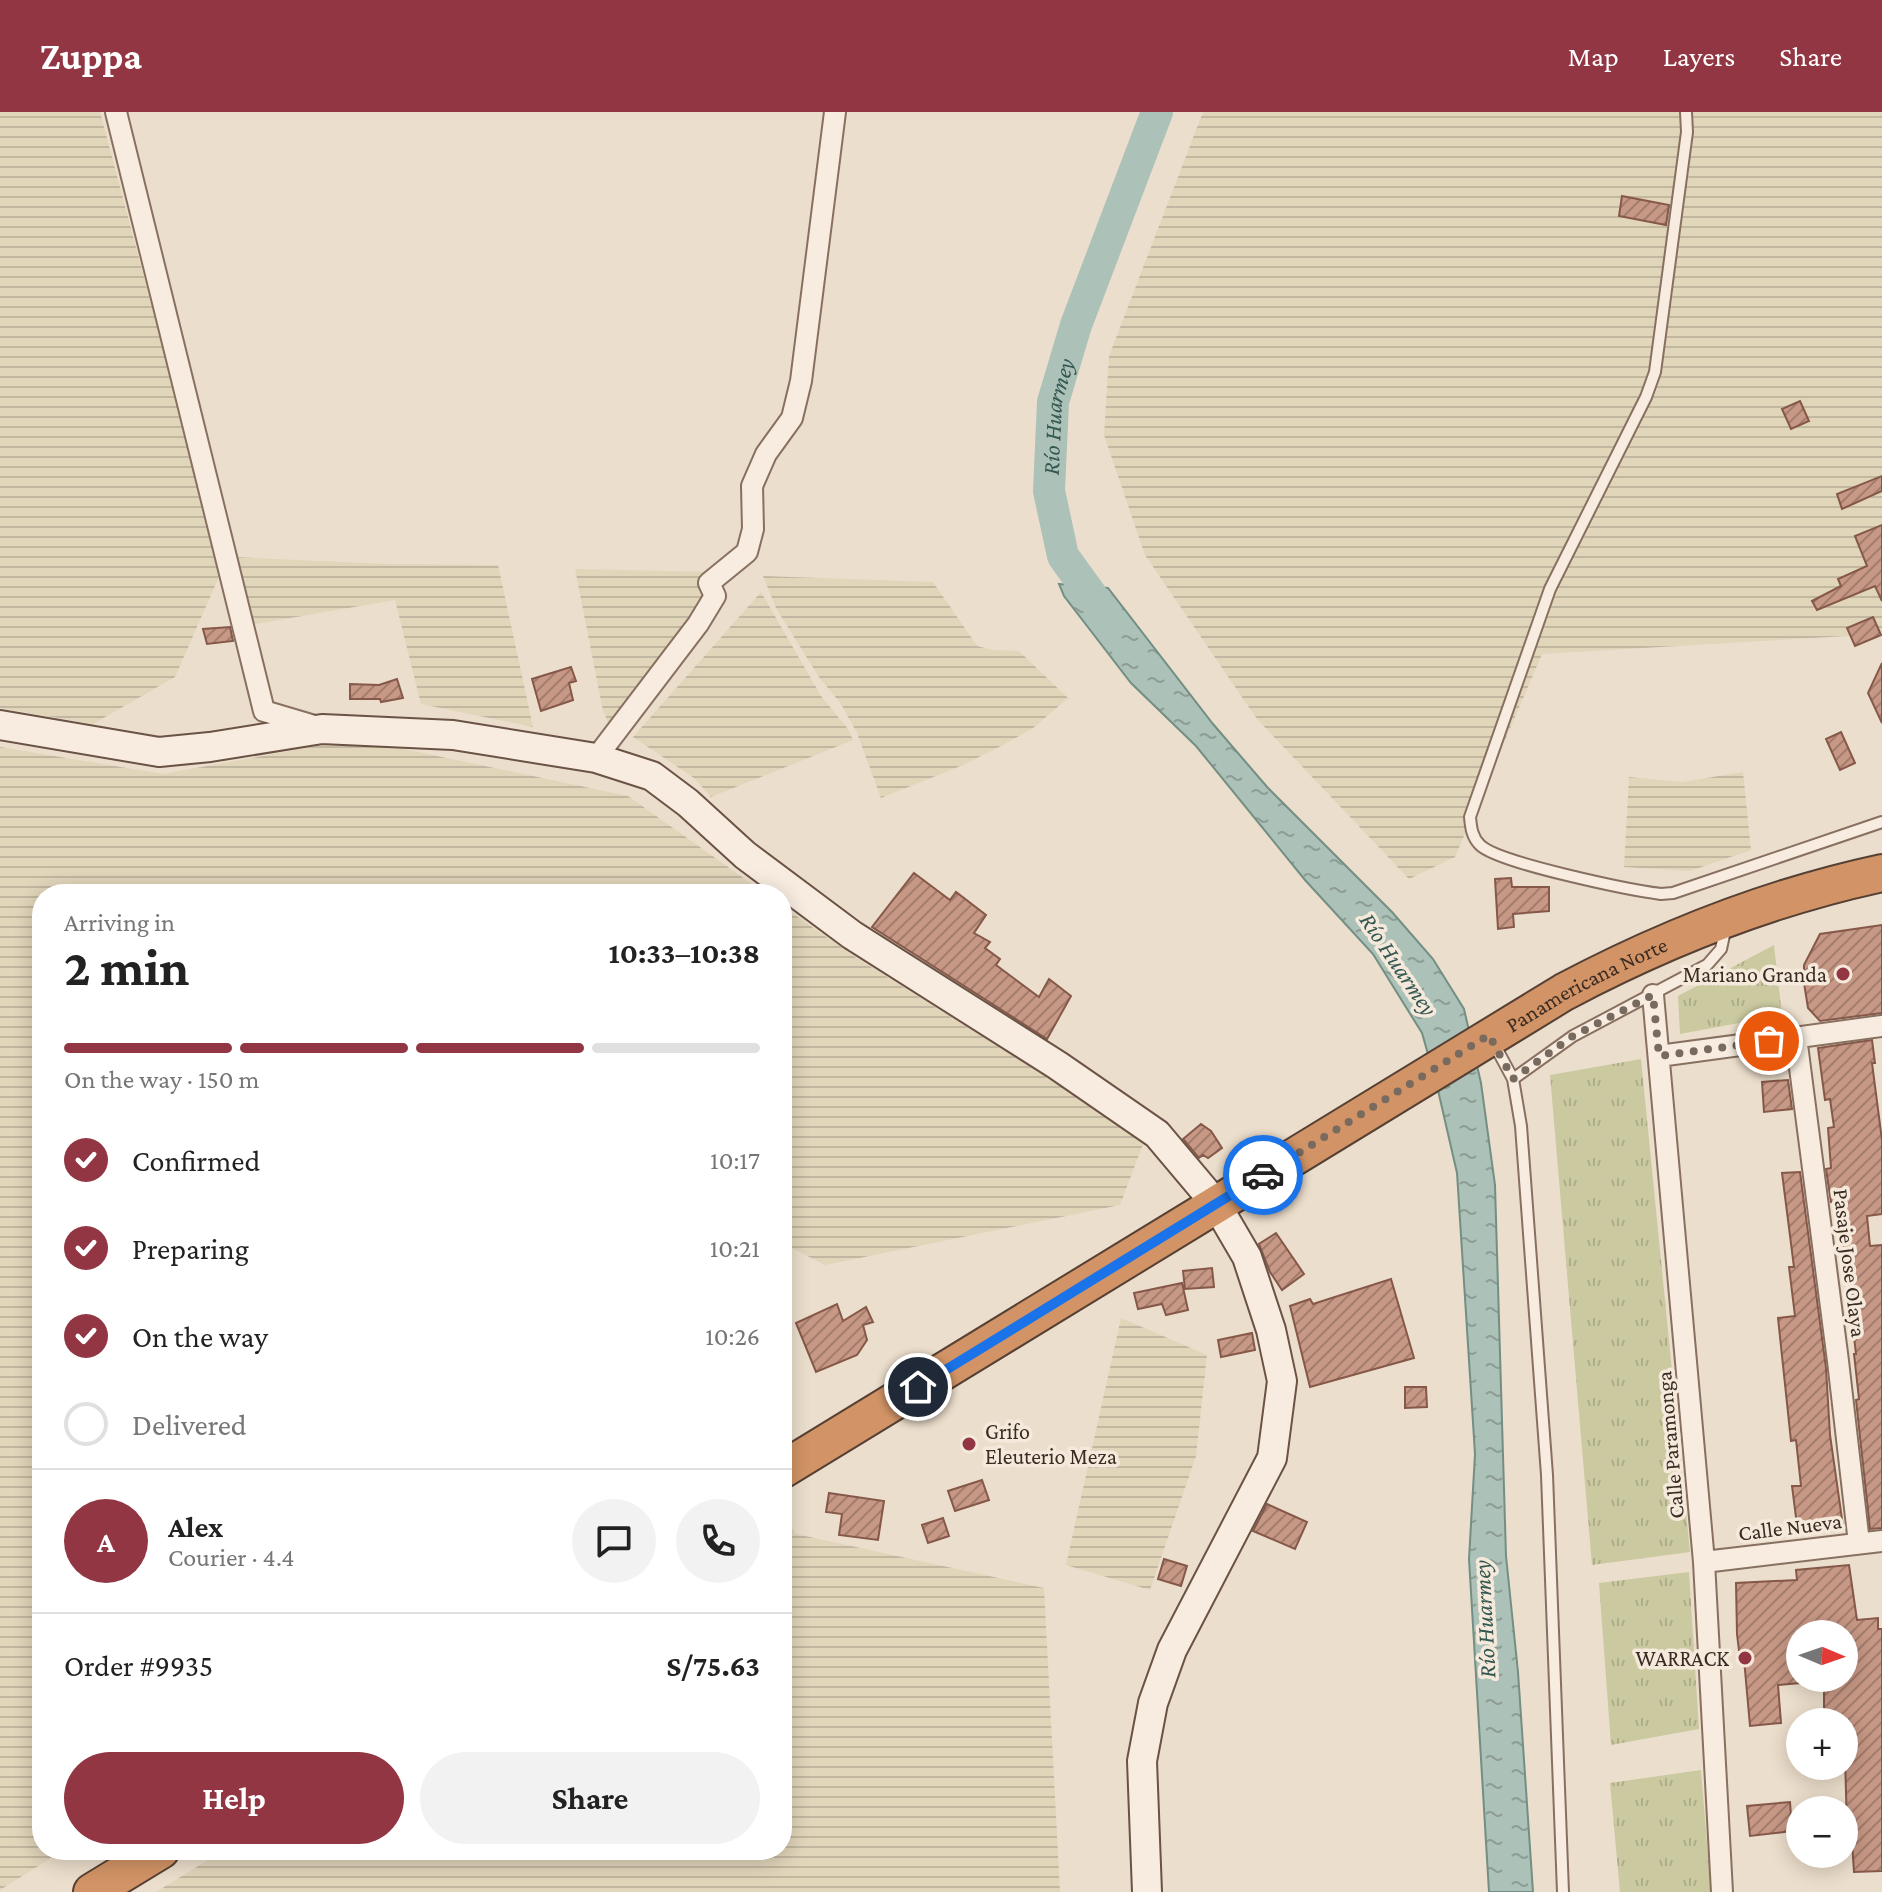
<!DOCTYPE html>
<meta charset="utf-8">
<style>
body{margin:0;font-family:"Crimson Pro",serif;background:#f2f2f2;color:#222;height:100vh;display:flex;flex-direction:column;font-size:30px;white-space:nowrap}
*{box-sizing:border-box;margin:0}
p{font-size:26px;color:#767676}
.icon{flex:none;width:44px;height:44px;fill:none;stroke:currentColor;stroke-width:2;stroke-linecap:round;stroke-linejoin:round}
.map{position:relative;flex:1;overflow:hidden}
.side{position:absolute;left:32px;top:772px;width:760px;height:976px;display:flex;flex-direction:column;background:#fff;border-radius:32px;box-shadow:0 4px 20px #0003}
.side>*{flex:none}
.needle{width:52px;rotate:92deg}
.buttons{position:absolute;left:1786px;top:1508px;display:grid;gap:16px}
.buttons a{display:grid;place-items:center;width:72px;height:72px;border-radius:50%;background:#fff;box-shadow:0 4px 20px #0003;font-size:40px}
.pin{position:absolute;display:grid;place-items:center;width:68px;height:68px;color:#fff;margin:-34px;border:4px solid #fff;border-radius:50%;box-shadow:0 2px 8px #0007}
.courier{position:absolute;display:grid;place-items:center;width:80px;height:80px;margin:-40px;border:6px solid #1a73e8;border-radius:50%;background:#fff;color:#222;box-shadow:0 2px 10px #0007}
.headline em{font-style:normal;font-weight:700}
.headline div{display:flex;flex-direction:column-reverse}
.headline{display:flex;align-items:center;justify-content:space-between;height:136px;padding:0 32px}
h1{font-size:52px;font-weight:700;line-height:60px}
.bar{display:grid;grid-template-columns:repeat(4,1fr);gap:12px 8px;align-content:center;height:96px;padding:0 32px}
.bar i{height:10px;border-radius:6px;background:#e0e0e0}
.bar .active{background:#923643}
.bar p{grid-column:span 4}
.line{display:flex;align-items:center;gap:20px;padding:0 32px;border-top:2px solid #e0e0e0}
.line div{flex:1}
.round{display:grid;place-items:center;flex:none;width:84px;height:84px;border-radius:42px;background:#f2f2f2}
ol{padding:0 32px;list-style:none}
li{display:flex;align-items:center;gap:24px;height:88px}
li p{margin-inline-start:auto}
li .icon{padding:8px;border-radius:50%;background:#923643;color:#fff;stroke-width:4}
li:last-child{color:#767676}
li i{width:44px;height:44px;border:4px solid #e0e0e0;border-radius:50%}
.primary-button{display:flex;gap:16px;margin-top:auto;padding:16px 32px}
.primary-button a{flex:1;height:92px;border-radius:48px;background:#923643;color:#fff;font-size:32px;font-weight:700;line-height:92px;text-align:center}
.primary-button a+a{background:#f2f2f2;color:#222}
header{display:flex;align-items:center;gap:48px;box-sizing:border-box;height:112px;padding:0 40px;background:#923643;color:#fff}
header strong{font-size:38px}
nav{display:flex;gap:44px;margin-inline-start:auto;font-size:28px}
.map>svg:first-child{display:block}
.farmland{fill:url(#farmland-rules)}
.park{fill:url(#park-tufts)}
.water{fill:url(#water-ripples);stroke:#738f84;stroke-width:2}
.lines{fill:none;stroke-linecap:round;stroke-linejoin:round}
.river{stroke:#acc1b8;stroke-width:32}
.building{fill:url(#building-hatch);stroke:#855849;stroke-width:2}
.lane-casing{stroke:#887061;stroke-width:14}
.street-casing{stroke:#887061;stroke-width:24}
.secondary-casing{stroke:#6a5244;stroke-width:32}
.highway-casing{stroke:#564034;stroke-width:40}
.lane{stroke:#f7ecdf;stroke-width:10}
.street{stroke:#f7ecdf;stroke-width:20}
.secondary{stroke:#f7ecdf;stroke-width:28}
.highway{stroke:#d29466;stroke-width:36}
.done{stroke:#786a5e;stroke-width:8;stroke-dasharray:0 14.4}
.route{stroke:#1a73e8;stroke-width:10}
.poi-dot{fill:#923643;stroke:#f4e9db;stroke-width:3}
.labels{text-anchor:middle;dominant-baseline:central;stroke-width:7;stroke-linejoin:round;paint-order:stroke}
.poi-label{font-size:22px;fill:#3a2b23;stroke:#f4e9db;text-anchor:end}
.street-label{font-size:22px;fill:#3a2b23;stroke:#f4e9db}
.water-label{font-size:24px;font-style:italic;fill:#345851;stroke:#f4e9db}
</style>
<header>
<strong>Zuppa</strong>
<nav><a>Map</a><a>Layers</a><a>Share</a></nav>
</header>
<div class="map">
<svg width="1882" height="1780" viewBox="0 0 1882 1780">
<defs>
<pattern id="farmland-rules" width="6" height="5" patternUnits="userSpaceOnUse" patternTransform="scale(2)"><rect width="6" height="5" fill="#e1d5ba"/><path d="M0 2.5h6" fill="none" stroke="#c2b7a0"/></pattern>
<pattern id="park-tufts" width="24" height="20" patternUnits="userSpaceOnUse" patternTransform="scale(2)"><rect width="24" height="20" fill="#cac9a0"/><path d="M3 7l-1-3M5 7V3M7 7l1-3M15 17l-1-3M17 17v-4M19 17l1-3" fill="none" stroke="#aead8a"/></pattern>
<pattern id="water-ripples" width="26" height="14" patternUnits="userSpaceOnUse" patternTransform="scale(2)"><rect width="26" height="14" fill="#acc1b8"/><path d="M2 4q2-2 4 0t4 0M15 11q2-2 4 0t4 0" fill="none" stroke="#8d9d95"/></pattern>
<pattern id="building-hatch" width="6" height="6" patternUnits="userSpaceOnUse" patternTransform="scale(2)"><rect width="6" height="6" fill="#c79885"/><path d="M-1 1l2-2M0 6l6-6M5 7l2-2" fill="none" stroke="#a37c6c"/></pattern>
</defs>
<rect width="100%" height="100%" fill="#ecdecc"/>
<path class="farmland" d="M0 0H100L222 458 175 565 93 612 0 596Z
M1203 0H1882V522L1542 542 1455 745 1409 767 1257 607 1145 443 1104 323 1109 244Z
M233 445 386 452 498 453 533 615 421 592 395 488 244 514Z
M575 457 715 460 710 485 610 614 603 599Z
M763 464 933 470 977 534 993 538 1019 539 1068 586 1033 616 1005 632 963 653 881 686 857 621 841 592 819 565 792 522 776 496Z
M761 480 821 584 848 617 853 628 711 685 694 666 633 625Z
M356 627 628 684 766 782H42V1738H64L0 1778V635L163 662Z
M1743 660 1751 738 1690 759 1624 755 1629 665 1682 670Z
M782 794 855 845 1145 1027 1120 1093 825 1153 782 1131Z
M1121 1206 1207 1243 1196 1344 1150 1478 1066 1453Z
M782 1403 796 1422 1044 1476 1060 1780H156L224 1738H782Z"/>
<path class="park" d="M1774 833 1782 903 1680 922 1678 884Z
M1641 947 1690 1440 1592 1453 1550 963Z
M1689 1460 1699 1617 1611 1633 1599 1471Z
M1701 1658 1711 1780H1620L1610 1671Z"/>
<path class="water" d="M1059 472 1108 476 1213 612 1268 676 1392 800 1433 847 1464 897 1481 971 1495 1073 1506 1444 1518 1560 1533 1780H1489L1469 1447 1475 1342 1457 1061 1437 974 1422 921 1373 842 1305 768 1196 634 1131 571 1064 484Z"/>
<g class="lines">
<path class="river" id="s1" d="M1110 509 1063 444 1049 379 1053 290 1076 213 1157 0"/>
</g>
<path class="building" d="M1622 84 1669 93 1666 113 1619 104Z
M1800 289 1809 309 1791 317 1782 297Z
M1882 364V379L1842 397 1837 382Z
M1882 413V489L1875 474 1817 498 1812 489 1841 474 1838 467 1867 454 1855 424Z
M1873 505 1881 523 1855 534 1847 516Z
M230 515 233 529 207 532 203 517Z
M1882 551V611L1868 581Z
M571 555 576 569 569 571 573 588 541 599 532 567Z
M397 567 403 586 381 590 380 587H350V572L379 573Z
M1841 620 1855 651 1840 658 1826 627Z
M914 761 950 788 956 780 986 803 974 821 990 830 985 836 1000 847 996 853 1039 885 1049 867 1071 884 1047 927 872 815Z
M1511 766 1512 775H1549V799L1513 802 1514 815 1498 817 1495 767Z
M1882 813V901L1820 909 1808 896 1804 871V853L1820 822Z
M1872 928 1875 951H1872L1882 1028V1102L1867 1104 1870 1134 1882 1133V1416L1870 1417 1856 1288 1859 1287 1854 1242H1856L1838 1089 1831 1090 1826 1057 1831 1056 1828 1016 1834 1015 1830 987 1825 988 1818 936Z
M1788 968 1792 997 1764 1000 1762 970Z
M1201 1012 1211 1019 1222 1036 1208 1046 1203 1043 1199 1046 1183 1027Z
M1800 1060 1826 1256 1830 1323 1843 1414 1798 1421 1792 1374H1801L1796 1328 1791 1329 1778 1206 1795 1204 1789 1155H1794L1782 1061Z
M1276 1121 1304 1162 1282 1178 1270 1160 1259 1132Z
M1212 1156 1214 1175 1185 1177 1183 1159Z
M1391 1167 1414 1246 1310 1275 1290 1194 1310 1187 1313 1192Z
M1182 1171 1188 1198 1166 1203 1162 1192 1138 1197 1134 1181Z
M837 1192 843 1209 866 1195 873 1210 863 1213 867 1228 857 1243 816 1260 796 1211Z
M1252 1221 1255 1238 1221 1245 1218 1228Z
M1405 1275H1426L1427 1295 1405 1296Z
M982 1368 989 1388 955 1399 948 1379Z
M829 1381 884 1389 878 1428 839 1423 842 1402 826 1400Z
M1267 1392 1307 1410 1295 1437 1253 1419Z
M943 1406 949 1424 928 1431 922 1413Z
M1164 1447 1187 1454 1181 1474 1158 1467Z
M1849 1453 1857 1508 1878 1506V1517H1882V1759L1854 1760 1851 1715 1847 1716 1844 1610H1824V1566H1844V1522H1800V1571L1778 1573 1781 1611 1750 1614 1744 1547H1740L1737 1522 1736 1471 1797 1468 1796 1458Z
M1790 1690 1792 1719 1750 1724 1747 1694Z"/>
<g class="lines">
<g class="lane-casing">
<path id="lane" d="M1686 0 1687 20 1655 260 1646 285 1550 477 1470 705C1471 716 1472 725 1480 733 1498 751 1630 778 1661 782L1673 781 1882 710
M1493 930 1513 967
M1563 1780 1547 1363 1521 1014 1513 967 1573 924 1707 853 1721 837 1726 814"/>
</g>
<g class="street-casing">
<path id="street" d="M116 0 264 599 318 615
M596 646 698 512 715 484 709 471 747 440 753 417 752 374 766 342 792 306 801 269 835 0
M1653 883 1704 1450 1722 1780
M1796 925 1838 1249 1859 1431
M1659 944 1882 914
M1704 1450 1882 1429"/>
</g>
<g class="secondary-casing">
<path id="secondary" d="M0 613 159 640 210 635 322 617 453 623 596 646 652 664 688 691 745 743 852 823 1057 953 1157 1022 1216 1092 1247 1145 1271 1218 1282 1269 1272 1346 1172 1538 1153 1591 1142 1649 1147 1780"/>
</g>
<g class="highway-casing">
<g id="highway">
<path id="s2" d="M782 1358 1564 880C1666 826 1770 785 1882 761"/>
<path d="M92 1780 161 1738"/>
</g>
</g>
<use href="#lane" class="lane"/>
<use href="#street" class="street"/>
<use href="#secondary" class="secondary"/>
<use href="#highway" class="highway"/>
</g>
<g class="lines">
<path class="done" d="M1263 1063 1489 923 1513 967 1573 924 1653 883 1659 944 1769 929"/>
<path class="route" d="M918 1275 1263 1063"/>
</g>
<g class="poi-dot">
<circle cx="1843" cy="862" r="8"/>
<circle cx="969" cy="1332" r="8"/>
<circle cx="1745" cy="1546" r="8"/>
</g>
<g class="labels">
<g class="poi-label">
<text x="1827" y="862">Mariano Granda</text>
<text x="985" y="1319" text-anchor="start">Grifo<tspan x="985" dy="25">Eleuterio Meza</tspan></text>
<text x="1729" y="1546">WARRACK</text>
</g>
<g class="street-label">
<text stroke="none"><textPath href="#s2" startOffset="940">Panamericana Norte</textPath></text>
<text transform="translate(1850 1151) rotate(83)">Pasaje Jose Olaya</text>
<text transform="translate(1670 1333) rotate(-95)">Calle Paramonga</text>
<text transform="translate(1790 1415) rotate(-7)">Calle Nueva</text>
</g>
<g class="water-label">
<text stroke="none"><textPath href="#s1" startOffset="222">Río Huarmey</textPath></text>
<text transform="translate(1399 852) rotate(56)">Río Huarmey</text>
<text transform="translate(1484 1507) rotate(-93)">Río Huarmey</text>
</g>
</g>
</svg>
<div class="buttons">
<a><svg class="needle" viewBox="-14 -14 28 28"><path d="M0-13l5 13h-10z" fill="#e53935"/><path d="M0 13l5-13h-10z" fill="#767676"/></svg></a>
<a>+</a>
<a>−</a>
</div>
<div class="pin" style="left:1769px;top:929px;background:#ea580c"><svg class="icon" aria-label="bag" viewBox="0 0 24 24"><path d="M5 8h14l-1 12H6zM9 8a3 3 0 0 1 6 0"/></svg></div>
<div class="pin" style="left:918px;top:1275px;background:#1f2937"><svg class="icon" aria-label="home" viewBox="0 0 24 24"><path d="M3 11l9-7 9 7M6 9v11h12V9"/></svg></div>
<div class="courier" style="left:1263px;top:1063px"><svg class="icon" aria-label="car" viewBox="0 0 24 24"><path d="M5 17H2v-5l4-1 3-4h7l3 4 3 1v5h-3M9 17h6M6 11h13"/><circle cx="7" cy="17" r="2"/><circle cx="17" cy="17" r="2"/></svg></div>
<section class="side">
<div class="headline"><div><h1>2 min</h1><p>Arriving in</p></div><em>10:33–10:38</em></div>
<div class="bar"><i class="active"></i><i class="active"></i><i class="active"></i><i></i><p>On the way · 150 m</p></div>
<ol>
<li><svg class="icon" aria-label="check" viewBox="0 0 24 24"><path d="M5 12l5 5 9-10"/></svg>Confirmed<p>10:17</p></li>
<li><svg class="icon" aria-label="check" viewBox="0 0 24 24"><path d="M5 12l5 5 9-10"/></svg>Preparing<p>10:21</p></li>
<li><svg class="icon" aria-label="check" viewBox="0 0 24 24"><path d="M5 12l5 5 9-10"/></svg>On the way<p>10:26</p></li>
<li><i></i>Delivered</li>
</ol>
<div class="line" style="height:144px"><b class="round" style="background:#923643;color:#fff">A</b><div><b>Alex</b><p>Courier · 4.4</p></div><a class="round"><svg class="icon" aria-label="chat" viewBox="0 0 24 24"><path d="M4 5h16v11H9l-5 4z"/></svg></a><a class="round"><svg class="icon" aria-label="phone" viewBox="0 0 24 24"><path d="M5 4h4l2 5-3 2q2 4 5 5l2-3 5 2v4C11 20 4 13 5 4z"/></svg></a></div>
<div class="line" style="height:104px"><div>Order #9935</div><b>S/75.63</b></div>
<div class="primary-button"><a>Help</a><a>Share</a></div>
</section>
</div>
